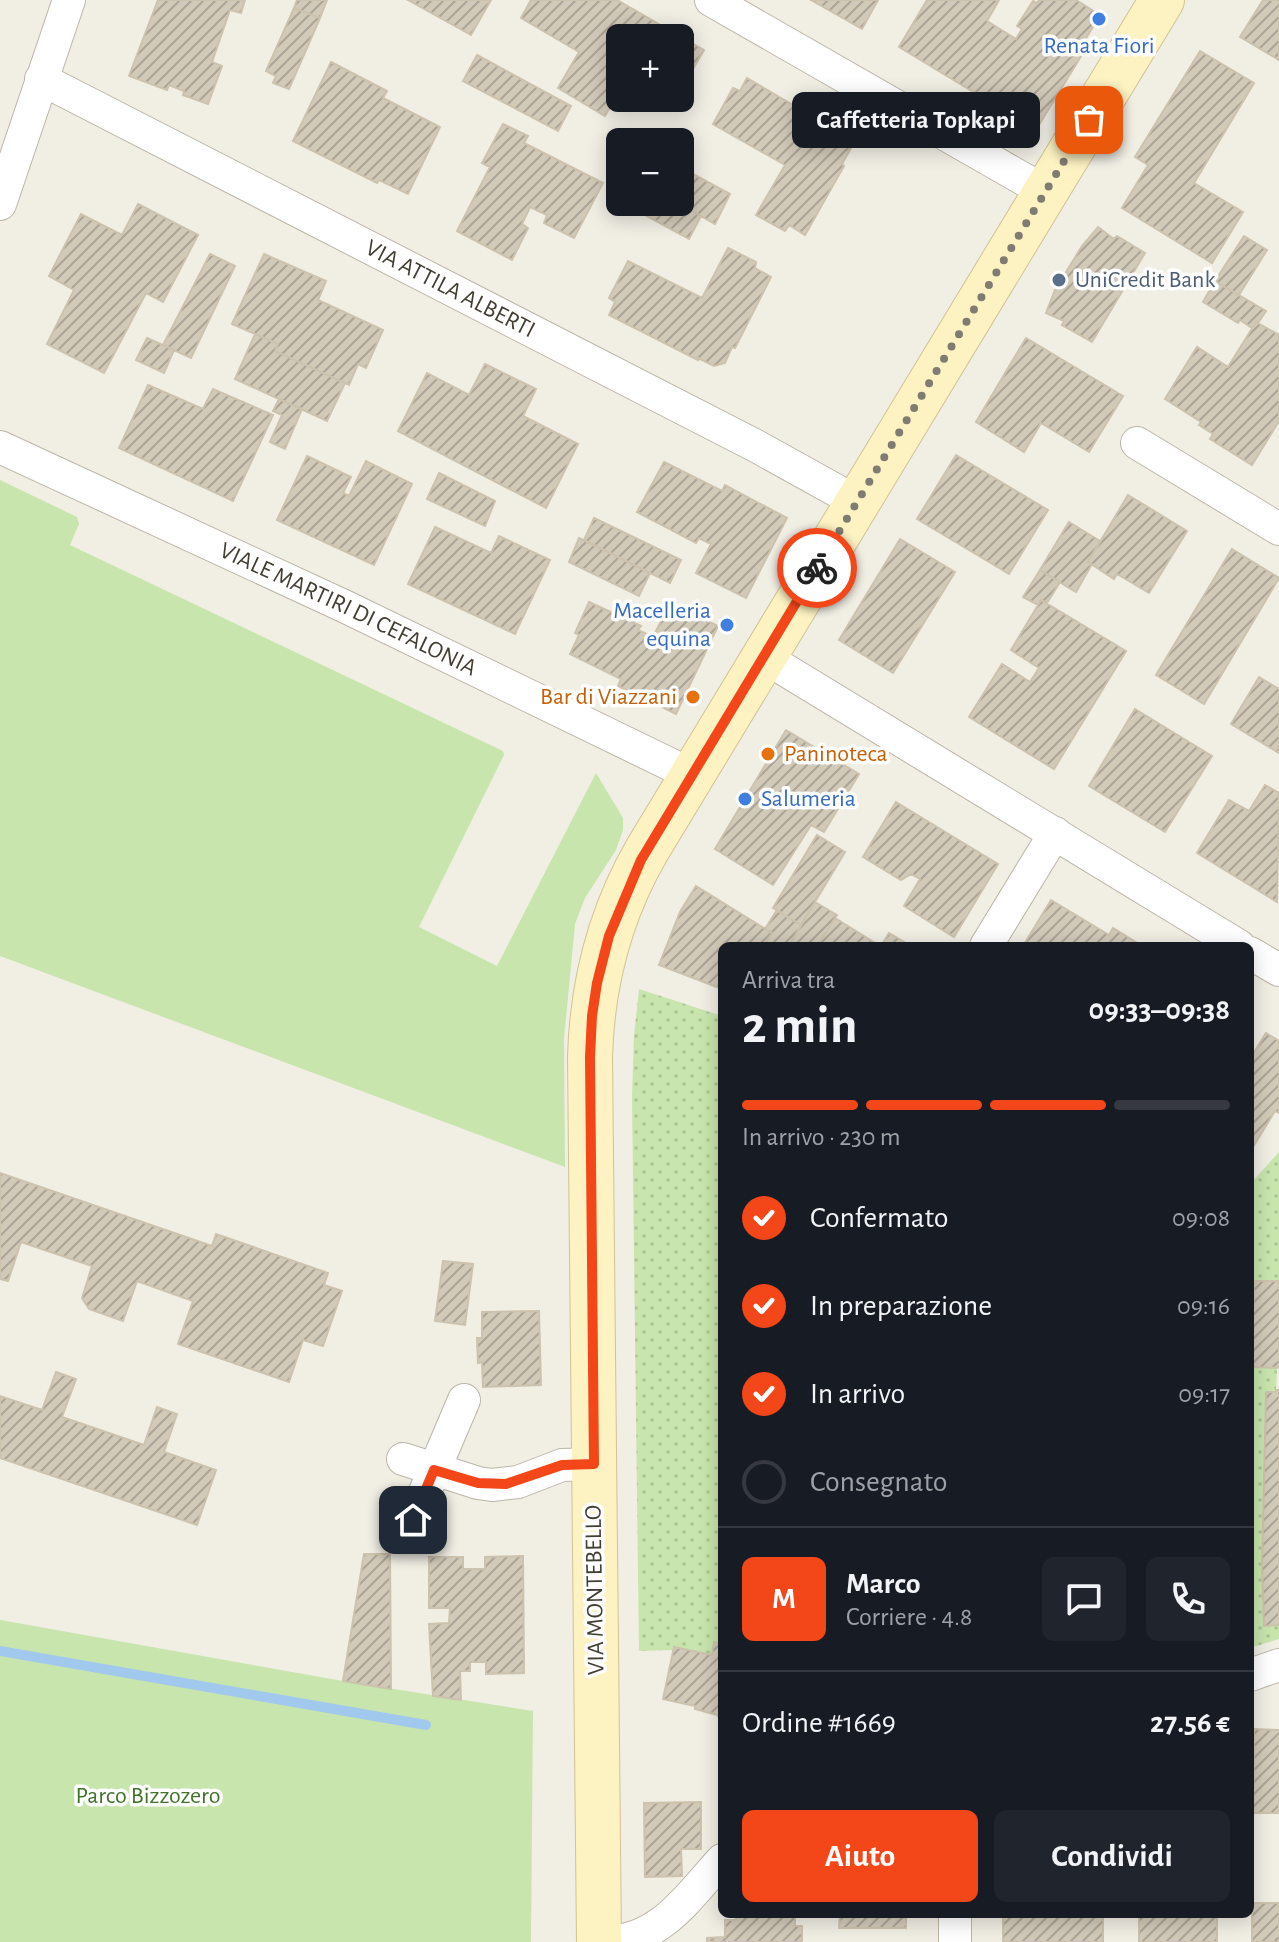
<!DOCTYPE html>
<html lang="it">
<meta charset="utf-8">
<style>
body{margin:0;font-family:"Alegreya Sans",sans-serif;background:#20242c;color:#f1f3f6;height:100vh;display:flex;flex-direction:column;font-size:30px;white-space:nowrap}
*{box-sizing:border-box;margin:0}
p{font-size:26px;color:#9ea1a6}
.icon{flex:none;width:44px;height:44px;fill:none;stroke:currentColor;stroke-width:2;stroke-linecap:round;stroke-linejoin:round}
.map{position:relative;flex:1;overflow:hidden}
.side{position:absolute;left:718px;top:942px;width:536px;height:976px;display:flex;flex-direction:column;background:#171b24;border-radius:12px;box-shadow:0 4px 20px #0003}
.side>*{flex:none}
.buttons{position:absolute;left:606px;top:24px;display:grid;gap:16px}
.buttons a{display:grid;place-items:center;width:88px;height:88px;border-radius:12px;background:#171b24;box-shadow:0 4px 20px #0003;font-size:40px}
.pin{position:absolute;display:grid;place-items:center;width:68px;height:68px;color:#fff;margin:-34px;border-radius:16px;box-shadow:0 4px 12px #0006}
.courier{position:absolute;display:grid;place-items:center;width:80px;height:80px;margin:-40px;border:6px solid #f34719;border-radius:50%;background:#fff;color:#222;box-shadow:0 2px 10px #0007}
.bubble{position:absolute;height:56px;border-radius:12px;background:#171b24;box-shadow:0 4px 20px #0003;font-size:26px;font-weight:700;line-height:56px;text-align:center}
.headline em{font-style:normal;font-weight:700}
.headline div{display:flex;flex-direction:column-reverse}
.headline{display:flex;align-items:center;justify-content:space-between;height:136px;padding:0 24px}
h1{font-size:52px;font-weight:700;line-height:60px}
.bar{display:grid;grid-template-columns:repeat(4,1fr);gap:12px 8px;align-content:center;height:96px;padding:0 24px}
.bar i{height:10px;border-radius:6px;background:#363941}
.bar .selected{background:#f34719}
.bar p{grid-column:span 4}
.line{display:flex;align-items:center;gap:20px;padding:0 24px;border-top:2px solid #363941}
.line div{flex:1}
.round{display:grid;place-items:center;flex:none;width:84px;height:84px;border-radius:12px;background:#20242c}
ol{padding:0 24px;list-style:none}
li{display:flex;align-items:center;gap:24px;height:88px}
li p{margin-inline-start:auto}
li .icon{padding:8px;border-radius:50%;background:#f34719;color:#fff;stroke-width:4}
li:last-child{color:#9ea1a6}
li i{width:44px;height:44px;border:4px solid #363941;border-radius:50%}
.primary-button{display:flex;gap:16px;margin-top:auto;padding:16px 24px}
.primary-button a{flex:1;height:92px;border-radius:12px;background:#f34719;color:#fff;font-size:32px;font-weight:700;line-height:92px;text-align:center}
.primary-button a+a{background:#20242c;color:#f1f3f6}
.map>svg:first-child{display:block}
.grass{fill:url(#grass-dots)}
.park{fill:#c8e5ad}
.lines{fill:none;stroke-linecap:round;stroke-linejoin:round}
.stream{stroke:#a1c9ed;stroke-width:10}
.building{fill:url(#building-hatch);stroke:#cdc2ad;stroke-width:2}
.street-casing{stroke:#bcb6a7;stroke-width:34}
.secondary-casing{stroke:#d0c395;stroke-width:46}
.street{stroke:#fff;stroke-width:32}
.secondary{stroke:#fdf2c2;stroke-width:44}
.done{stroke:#807c72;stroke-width:8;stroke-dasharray:0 14.4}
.route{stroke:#f34719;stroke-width:10}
.shop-dot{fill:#3f7fe0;stroke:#fff;stroke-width:3}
.service-dot{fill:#5c6f8a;stroke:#fff;stroke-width:3}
.food-dot{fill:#e8710a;stroke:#fff;stroke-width:3}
.labels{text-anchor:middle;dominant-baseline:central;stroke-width:7;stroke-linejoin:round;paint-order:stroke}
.shop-label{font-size:24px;fill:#366cbe;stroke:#fff}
.service-label{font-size:24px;fill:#4e5e75;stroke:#fff;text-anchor:start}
.street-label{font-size:24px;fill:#433e34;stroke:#fff}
.food-label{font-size:24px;fill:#c56008;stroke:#fff;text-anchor:end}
.park-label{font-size:24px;fill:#41722a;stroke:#fff}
</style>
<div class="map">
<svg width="1279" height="1942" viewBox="0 0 1279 1942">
<defs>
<pattern id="grass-dots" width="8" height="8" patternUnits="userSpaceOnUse" patternTransform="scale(2)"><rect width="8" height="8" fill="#c8e5ad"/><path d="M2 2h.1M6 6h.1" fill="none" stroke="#adc695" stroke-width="1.8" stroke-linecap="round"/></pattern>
<pattern id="building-hatch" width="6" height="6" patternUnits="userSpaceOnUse" patternTransform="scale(2)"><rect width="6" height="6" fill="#d2cab9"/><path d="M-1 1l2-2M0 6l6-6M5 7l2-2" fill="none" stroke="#aca597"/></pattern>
</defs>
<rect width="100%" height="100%" fill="#f1eee4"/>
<path class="grass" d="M639 989 722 1016V1644L714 1643 712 1655 674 1647 673 1650 639 1651 632 1096 634 1036Z
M1279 1152V1281H1254L1251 1366 1277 1368 1276 1392H1266L1264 1625H1279V1639L1250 1648V1184Z"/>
<path class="park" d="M0 480 77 517 79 524 70 545 503 751 504 755 419 927 497 966 596 773 623 818V830L616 850 585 898 575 924 564 1039 565 1167 0 956Z
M0 1620 343 1681 533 1711 531 1942H0Z"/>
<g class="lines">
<path class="stream" d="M0 1651 426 1725"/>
</g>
<path class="building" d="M158 0H245L241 13 230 10 212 62 222 66 208 104 183 95 184 91 169 85 167 90 129 76Z
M297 0H327L320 18 294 8Z
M408 0H491L471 35Z
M531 0H617L704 50 680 91V38H620V90L605 116 558 88 579 52 521 18Z
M811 0H878L862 29Z
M927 0H999L987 21 1016 39 1022 29 1017 26 1033 1 1037 3 1039 0H1076L1100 15 1079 50 1083 53 1036 130 899 47Z
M1263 0H1279V60L1240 37Z
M294 8 320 18 289 89 273 83 276 76 266 71Z
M1200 51 1254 83 1194 183 1243 212 1212 263 1122 208 1148 165 1135 157Z
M477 55 571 106 558 131 463 81Z
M331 62 387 91 383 98 440 127 408 194 379 180 377 183 293 141Z
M747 78 849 138 851 148 842 164 844 166 805 235 789 225 785 231 756 215 785 165 713 124 733 88 740 91Z
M503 124 528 136 524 143 603 183 574 238 544 223 547 215 530 207 522 224 528 228 512 260 457 231 490 167 482 163Z
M680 167 730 194 715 224 677 202H680Z
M621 202H677L701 216 689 239Z
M138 204 198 235 163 302 146 293 104 373 47 344 74 290 49 276 81 214 122 235Z
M1098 227 1114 239 1117 236 1145 253 1092 342 1062 325 1064 321 1046 313 1055 290 1082 246Z
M1244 236 1267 250 1239 295 1215 281Z
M728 248 756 262 755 268 771 277 735 348 732 347 725 363 714 366 698 358V360L609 315 615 302 609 298 628 261 702 298Z
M210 254 235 266 191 358 163 345Z
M264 254 326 281 318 300 383 330 366 368 358 364 349 385 275 351 278 344 232 324Z
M1215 281 1266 311 1258 323 1256 322 1252 328 1240 320 1238 323 1203 302Z
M1256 322 1279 335V421L1252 465 1210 439 1213 434 1199 425 1201 422 1165 399 1197 347 1228 367Z
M255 334 278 344 275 351 345 383 327 421 235 379Z
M147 338 174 350 164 373 136 360Z
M1026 338 1123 396 1089 452 1041 423 1024 452 976 422Z
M485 364 536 389 523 416 578 444 546 508 398 431 427 373 469 395Z
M148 385 203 409 213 389 273 415 233 501 119 448Z
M279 399 302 409 285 449 270 442 282 415 273 411Z
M956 455 1048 510 1009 574 917 519Z
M307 456 351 477 343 493 349 496 366 461 412 484 374 565 277 520Z
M664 462 722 491 725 485 787 518 746 598 696 573 711 544 699 538 696 543 637 512Z
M439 473 495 501 485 526 427 499Z
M1128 495 1187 531 1149 593 1117 574 1114 579 1088 562Z
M594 518 681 560 670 583 584 540Z
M1069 522 1100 541 1088 562 1092 564 1076 592 1040 570Z
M435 527 491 553 499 536 550 560 515 634 408 584Z
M579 538 650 573 639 596 569 562Z
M900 539 955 572 893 673 839 640Z
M1232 549 1279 578 1204 704 1156 675Z
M1040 570 1060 582 1047 603 1041 600 1038 605 1023 597Z
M1041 600 1126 651 1054 769 969 717 1002 664 1030 682 1039 668 1011 650Z
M589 602 641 626 638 630 653 637 670 603 718 626 676 714 618 686 621 679 570 654 579 635 575 633Z
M1259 677 1279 689V753L1231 724Z
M1135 709 1212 756 1165 832 1089 786Z
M786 730 859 774 824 832 811 825 773 885 715 849Z
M1265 785 1279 793 1277 902 1197 853 1229 800 1249 811Z
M896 802 998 864 954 937 904 906 920 879 911 874 901 880 863 857Z
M817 835 845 852 801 925 773 908Z
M696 886 772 933 764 946H722V989L659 965 680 912Z
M1051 900 1109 935 1113 928 1142 946H1023Z
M815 902 837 915 817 946H789Z
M777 910 801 925 789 946 764 945 772 933 765 929Z
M835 918 880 946H817Z
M889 933 911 946H881Z
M1266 1033 1279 1041V1113L1275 1111 1253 1147 1250 1145V1059Z
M0 1173 212 1246 216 1234 328 1273 324 1285 342 1291 323 1346 303 1340 289 1382 178 1344 193 1301 137 1281 123 1321 89 1309 82 1298 92 1266 21 1242 8 1281 0 1279Z
M443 1261 473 1264 465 1325 435 1321Z
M1254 1281H1279V1366L1277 1368 1251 1367Z
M539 1311 541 1385 483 1387 482 1362 478 1363 477 1338H482V1312Z
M56 1372 76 1379 62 1417 144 1445 157 1407 177 1414 164 1452 216 1470 197 1525 0 1458V1396L42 1410Z
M1276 1390H1279V1625L1264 1626 1262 1566 1266 1392H1276Z
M364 1554H390L391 1689 343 1681Z
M523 1556 524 1673 486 1674V1662H470V1671H460L461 1700 433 1696 429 1624 449 1623 450 1608H429V1557H463V1569H485V1557Z
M714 1642 722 1644V1720L717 1715 695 1709V1706L663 1699 674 1647 712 1655Z
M1254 1729 1279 1730V1813H1253Z
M701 1802V1849H681L682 1876 645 1877 644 1803Z
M1252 1903H1279V1942H1252Z
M736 1914H795V1926H802V1942H707V1938L725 1937V1920H736Z
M840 1914H906V1928H839Z
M1003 1914H1103V1942H1003Z
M1139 1914H1217V1942H1139Z"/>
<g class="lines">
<g class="street-casing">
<g id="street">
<path d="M711 0 1046 192"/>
<path id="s1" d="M41 79 758 447 857 502"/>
<path d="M0 204 69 0"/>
<path d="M1137 443 1279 529"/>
<path id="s2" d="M0 447 346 607 692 775"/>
<path d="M764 657 1239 946"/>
<path d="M986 946 1055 833"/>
<path d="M1250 953 1279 970"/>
<path d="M403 1459 478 1483 492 1485 518 1482 562 1465 594 1464"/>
<path d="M413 1520 464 1400"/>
<path d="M1250 1675 1279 1665"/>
<path d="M608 1942C661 1940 689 1896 722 1860"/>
<path d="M955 1942V1914"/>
</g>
</g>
<g class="secondary-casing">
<path id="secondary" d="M599 1942 590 1057C592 984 610 914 647 850L1162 0"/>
</g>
<use href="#street" class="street"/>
<use href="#secondary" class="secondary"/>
</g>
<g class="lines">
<path class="done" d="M817 568 1089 120"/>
<path class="route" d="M413 1520 434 1470 478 1483 506 1484 562 1465 594 1464 590 1057 592 1016 597 983 609 936 641 860 817 568"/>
</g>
<g class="shop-dot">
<circle cx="1099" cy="19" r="8"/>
<circle cx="727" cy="625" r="8"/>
<circle cx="745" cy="799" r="8"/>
</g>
<circle class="service-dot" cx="1059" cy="280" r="8"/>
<g class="food-dot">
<circle cx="693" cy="697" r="8"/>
<circle cx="768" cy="754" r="8"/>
</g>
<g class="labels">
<g class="shop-label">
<text x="1099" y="46">Renata Fiori</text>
<text x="711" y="611" text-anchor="end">Macelleria<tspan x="711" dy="28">equina</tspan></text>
<text x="761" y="799" text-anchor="start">Salumeria</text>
</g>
<g class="service-label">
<text x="1075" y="280">UniCredit Bank</text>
</g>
<g class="street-label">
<text stroke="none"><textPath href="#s1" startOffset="460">VIA ATTILA ALBERTI</textPath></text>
<text stroke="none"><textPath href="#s2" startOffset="384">VIALE MARTIRI DI CEFALONIA</textPath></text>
<text transform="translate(595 1590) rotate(-91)">VIA MONTEBELLO</text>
</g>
<g class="food-label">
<text x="677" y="697">Bar di Viazzani</text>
<text x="784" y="754" text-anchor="start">Paninoteca</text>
</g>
<g class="park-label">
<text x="148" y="1796">Parco Bizzozero</text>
</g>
</g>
</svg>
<div class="buttons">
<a>+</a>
<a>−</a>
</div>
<div class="pin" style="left:1089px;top:120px;background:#ea580c"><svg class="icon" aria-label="bag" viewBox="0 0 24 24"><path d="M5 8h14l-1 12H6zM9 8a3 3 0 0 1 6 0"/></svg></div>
<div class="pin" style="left:413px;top:1520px;background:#1f2937"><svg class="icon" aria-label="home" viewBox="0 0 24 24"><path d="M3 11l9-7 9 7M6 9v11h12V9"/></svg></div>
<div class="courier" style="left:817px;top:568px"><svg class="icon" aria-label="bike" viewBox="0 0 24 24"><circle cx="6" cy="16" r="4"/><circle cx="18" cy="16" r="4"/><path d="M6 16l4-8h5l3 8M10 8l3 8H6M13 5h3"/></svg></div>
<div class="bubble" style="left:792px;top:92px;width:248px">Caffetteria Topkapi</div>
<section class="side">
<div class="headline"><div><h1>2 min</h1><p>Arriva tra</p></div><em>09:33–09:38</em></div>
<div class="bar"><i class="selected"></i><i class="selected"></i><i class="selected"></i><i></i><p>In arrivo · 230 m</p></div>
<ol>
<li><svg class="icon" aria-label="check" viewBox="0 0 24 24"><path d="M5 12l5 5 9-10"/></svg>Confermato<p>09:08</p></li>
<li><svg class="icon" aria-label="check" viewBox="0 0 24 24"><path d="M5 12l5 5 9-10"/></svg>In preparazione<p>09:16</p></li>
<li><svg class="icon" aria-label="check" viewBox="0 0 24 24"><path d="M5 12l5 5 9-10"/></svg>In arrivo<p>09:17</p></li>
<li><i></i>Consegnato</li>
</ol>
<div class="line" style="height:144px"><b class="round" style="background:#f34719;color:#fff">M</b><div><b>Marco</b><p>Corriere · 4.8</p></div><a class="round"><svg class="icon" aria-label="chat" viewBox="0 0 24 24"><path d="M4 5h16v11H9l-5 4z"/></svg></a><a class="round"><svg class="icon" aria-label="phone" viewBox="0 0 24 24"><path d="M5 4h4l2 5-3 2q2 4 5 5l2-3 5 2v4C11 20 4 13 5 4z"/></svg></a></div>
<div class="line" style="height:104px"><div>Ordine #1669</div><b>27.56 €</b></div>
<div class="primary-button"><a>Aiuto</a><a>Condividi</a></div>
</section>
</div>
